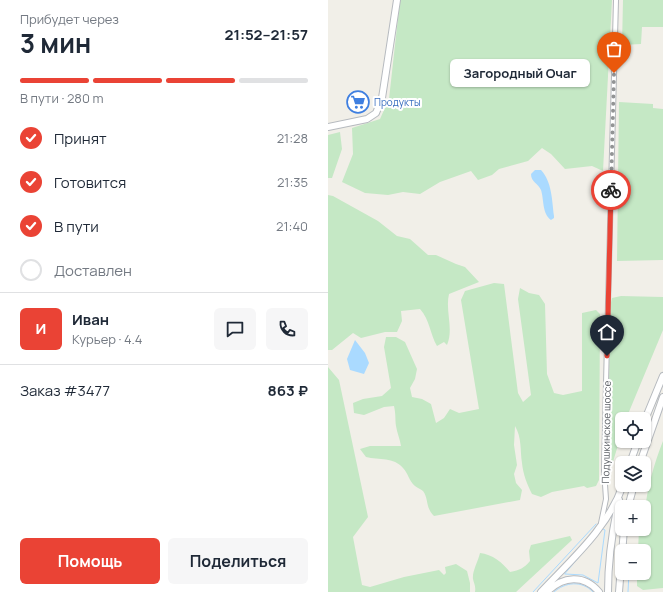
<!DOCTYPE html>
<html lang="ru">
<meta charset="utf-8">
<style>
body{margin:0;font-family:Manrope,sans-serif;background:#f6f6f7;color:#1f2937;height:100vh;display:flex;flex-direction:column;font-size:15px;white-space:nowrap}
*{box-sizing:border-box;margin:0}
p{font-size:13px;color:#747a83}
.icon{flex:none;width:22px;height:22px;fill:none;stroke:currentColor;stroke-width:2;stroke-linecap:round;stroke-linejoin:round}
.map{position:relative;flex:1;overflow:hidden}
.drawer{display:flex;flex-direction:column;background:#fff;width:328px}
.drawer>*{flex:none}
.tools{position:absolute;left:287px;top:412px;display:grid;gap:8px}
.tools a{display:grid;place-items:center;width:36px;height:36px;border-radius:6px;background:#fff;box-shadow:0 1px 3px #0004;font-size:20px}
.pin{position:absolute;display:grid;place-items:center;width:34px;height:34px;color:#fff;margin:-41px -17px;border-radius:50% 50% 50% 0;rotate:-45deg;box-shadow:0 0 4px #0007}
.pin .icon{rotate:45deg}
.courier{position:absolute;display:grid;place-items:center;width:40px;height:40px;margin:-20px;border:3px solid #ea4335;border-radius:50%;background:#fff;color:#222;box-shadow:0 1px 5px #0007}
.bubble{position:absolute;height:28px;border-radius:6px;background:#fff;box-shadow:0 1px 3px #0004;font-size:13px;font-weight:700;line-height:28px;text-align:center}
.headline em{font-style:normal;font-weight:700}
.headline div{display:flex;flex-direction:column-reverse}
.headline{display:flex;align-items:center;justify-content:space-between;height:68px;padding:0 20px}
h1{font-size:26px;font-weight:700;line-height:30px}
.bar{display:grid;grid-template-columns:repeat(4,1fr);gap:6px 4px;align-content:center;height:48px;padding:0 20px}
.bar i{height:5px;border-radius:3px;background:#e0e1e3}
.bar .selected{background:#ea4335}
.bar p{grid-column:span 4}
.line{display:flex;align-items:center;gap:10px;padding:0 20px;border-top:1px solid #e0e1e3}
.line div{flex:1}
.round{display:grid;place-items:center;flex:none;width:42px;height:42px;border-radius:6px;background:#f6f6f7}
ol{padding:0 20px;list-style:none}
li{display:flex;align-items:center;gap:12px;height:44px}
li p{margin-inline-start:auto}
li .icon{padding:4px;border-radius:50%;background:#ea4335;color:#fff;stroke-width:4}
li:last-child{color:#747a83}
li i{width:22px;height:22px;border:2px solid #e0e1e3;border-radius:50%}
.cta{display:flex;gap:8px;margin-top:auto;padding:8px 20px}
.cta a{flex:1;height:46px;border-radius:6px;background:#ea4335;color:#fff;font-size:16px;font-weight:700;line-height:46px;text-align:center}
.cta a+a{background:#f6f6f7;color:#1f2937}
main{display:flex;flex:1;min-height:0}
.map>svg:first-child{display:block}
.green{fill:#c5e8c5}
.water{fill:#aadaff}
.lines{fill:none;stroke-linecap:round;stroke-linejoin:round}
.stream{stroke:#aadaff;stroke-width:1}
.street-casing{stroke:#b5b8bc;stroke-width:6}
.secondary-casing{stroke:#b6babf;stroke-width:8}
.street{stroke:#fff;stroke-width:4}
.secondary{stroke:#fff;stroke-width:6}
.done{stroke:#929495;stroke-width:4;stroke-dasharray:0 7.2}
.route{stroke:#ea4335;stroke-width:5}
.labels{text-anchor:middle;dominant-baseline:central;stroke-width:4;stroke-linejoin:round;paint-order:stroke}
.shop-label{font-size:10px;fill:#366cbe;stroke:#fff;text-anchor:start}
.street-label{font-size:10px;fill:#5f6368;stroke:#fff}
</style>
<main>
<section class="drawer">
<div class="headline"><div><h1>3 мин</h1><p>Прибудет через</p></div><em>21:52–21:57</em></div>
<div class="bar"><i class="selected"></i><i class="selected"></i><i class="selected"></i><i></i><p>В пути · 280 m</p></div>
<ol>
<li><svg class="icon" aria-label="check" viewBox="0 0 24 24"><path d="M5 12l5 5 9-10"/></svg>Принят<p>21:28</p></li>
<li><svg class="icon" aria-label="check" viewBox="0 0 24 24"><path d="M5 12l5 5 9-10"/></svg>Готовится<p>21:35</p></li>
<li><svg class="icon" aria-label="check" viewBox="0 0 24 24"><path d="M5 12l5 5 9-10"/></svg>В пути<p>21:40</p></li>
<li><i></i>Доставлен</li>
</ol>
<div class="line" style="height:72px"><b class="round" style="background:#ea4335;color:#fff">И</b><div><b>Иван</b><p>Курьер · 4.4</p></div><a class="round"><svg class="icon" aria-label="chat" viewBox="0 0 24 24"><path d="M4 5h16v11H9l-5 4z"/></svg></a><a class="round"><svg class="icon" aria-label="phone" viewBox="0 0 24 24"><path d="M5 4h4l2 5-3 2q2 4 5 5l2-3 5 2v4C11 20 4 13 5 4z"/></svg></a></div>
<div class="line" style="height:52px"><div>Заказ #3477</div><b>863 ₽</b></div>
<div class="cta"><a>Помощь</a><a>Поделиться</a></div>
</section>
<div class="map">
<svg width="335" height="592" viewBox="0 0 335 592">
<rect width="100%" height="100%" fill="#f1efe8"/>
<path class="green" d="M72 0H284L275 171 264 166 237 169 223 154 214 148 200 161 171 169 164 175 150 180 143 171 112 182 92 194 75 192 60 195 37 193 14 182 25 154 24 128 52 119 61 99Z
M295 0H335V27H314L313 44 294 45Z
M291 102 325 104V108L335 109V260L289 261Z
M12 132 14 149 4 178H0V135Z
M0 195 5 196 50 221 69 236 82 239 100 255H108L128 264 137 267 151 282 121 294C117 311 126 329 119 345L116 342 109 346C102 334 102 320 92 309L73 311 74 321 69 332H57L33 338 25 333 4 350H0Z
M166 283 176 284 190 393 195 402 203 395 190 299 192 288 201 293 211 295 217 304 219 374 226 393 235 395 254 391V313L268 310 272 314 271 480 268 486 259 488 256 486 224 492 213 497 204 494C199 484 195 474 194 463 192 450 194 438 187 426L186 445 189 465 186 474 188 483 194 490 192 500 106 516C97 507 101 499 95 491 93 489 89 488 87 486 81 481 80 473 75 468 66 457 51 460 38 457L32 449 42 446H73C72 439 69 433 68 426 67 419 68 415 66 406L56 407 36 415 26 413 25 403 35 399 54 396 63 388 56 347 58 337H68L77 342 89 369 87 379 82 388 84 397 94 399 103 404 108 423 116 418 122 409 131 413 151 409 133 300 137 291Z
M293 296 335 297V330L298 419H294V432L284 465 280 467 282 307 284 298Z
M0 367 11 380 40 517 25 537 34 585 42 587 76 577 111 570 116 575 118 573 117 567 128 564 139 571 142 583V592H0Z
M335 441V588L315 590 309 586V573H316V551H310L311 529H316C316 499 324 469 335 441Z
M242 536 244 540 188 592H147C148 586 146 584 145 579 144 571 150 562 152 553 164 554 175 563 182 572 192 570 196 568 202 561L201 551 203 545Z"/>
<path class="water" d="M207 170H213C224 182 224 200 226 216V218L223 220C214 214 216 199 213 190 210 183 203 182 203 174Z
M27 340 37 353 41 363 36 374 22 370 19 359Z"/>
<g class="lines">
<path class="stream" d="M275 529 277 530 270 583 255 575 237 574Z
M303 551V549
M205 592 268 524
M226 592C237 582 254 580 265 592
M300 592 301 573"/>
<g class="street-casing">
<path id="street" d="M273 523 278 499 276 470 279 341 288 0"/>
</g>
<g class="secondary-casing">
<path id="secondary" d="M0 127 39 119 48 113 54 98 69 0
M316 422 335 376
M302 463 310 441
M312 463 335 397
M300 507 306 485
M213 592C243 560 280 528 295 485
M219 592C235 576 256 574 271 592
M280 592C280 560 284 531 291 500
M291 592 296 529"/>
</g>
<use href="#street" class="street"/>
<use href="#secondary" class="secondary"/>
</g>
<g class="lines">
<path class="done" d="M283 190 286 73"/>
<path class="route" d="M279 356 283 190"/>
</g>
<defs>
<g id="supermarket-ring" transform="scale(1.15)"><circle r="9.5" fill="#fff" stroke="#3f7fe0" stroke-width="1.5"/><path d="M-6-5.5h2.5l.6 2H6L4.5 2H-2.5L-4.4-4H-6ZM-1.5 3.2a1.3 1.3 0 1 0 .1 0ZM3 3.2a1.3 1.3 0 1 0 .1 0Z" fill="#3f7fe0"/></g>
</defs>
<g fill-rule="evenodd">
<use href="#supermarket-ring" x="30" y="102"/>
</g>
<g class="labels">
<g class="shop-label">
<text x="46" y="102">Продукты</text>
</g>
<g class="street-label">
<text transform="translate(278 432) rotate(-89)">Подушкинское шоссе</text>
</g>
</g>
</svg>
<div class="tools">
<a><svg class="icon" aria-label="locate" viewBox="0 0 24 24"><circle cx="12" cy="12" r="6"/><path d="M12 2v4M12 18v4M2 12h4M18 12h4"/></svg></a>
<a><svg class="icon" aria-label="layers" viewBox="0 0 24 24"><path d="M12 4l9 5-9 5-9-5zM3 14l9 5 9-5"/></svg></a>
<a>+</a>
<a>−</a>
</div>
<div class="pin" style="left:286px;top:73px;background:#ea580c"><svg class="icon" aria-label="bag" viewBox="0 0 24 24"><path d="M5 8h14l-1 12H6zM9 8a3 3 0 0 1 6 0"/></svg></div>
<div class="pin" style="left:279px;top:356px;background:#1f2937"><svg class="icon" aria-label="home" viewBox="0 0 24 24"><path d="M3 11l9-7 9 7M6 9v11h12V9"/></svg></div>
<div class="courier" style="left:283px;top:190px"><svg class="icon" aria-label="bike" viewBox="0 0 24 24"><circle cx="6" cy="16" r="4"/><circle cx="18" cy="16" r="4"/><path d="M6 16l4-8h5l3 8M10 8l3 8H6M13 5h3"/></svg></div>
<div class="bubble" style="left:122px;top:59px;width:140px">Загородный Очаг</div>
</div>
</main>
